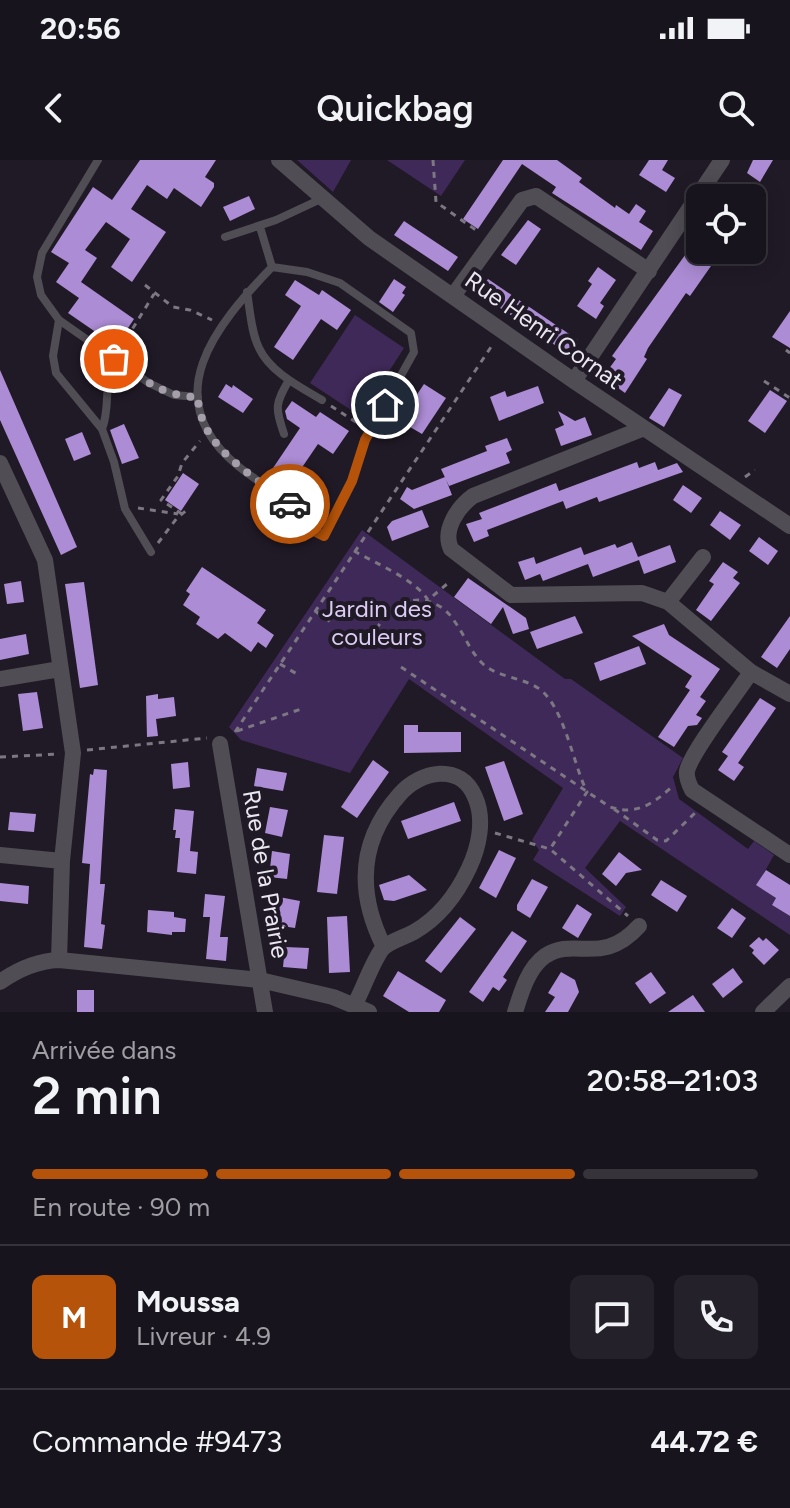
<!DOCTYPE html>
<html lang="fr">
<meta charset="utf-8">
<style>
body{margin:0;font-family:Figtree,sans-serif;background:#25212a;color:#f1f3f6;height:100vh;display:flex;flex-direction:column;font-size:30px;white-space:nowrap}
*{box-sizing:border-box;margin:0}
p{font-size:26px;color:#9f9ea4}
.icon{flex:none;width:44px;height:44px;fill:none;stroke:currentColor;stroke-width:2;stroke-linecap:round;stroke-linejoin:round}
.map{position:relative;height:852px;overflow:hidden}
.panel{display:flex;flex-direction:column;background:#18141d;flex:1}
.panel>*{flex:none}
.tools{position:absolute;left:686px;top:24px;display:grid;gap:16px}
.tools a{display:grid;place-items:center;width:80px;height:80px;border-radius:12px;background:#18141d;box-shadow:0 4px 20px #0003,0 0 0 2px #36333b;font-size:40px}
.pin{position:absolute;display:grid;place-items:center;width:68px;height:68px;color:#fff;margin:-34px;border:4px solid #fff;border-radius:50%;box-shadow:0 2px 8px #0007}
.courier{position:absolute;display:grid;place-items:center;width:80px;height:80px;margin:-40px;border:6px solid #b45309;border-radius:50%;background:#fff;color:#222;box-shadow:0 2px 10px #0007}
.overview em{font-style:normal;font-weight:600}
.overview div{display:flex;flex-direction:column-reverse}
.overview{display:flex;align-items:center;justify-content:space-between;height:136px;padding:0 32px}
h1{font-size:52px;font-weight:600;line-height:60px}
.bar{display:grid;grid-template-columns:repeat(4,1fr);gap:12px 8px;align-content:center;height:96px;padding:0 32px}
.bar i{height:10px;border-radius:6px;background:#36333b}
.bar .active{background:#b45309}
.bar p{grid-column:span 4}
.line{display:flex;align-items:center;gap:20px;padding:0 32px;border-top:2px solid #36333b}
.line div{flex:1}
.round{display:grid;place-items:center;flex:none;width:84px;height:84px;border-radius:12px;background:#25212a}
.status{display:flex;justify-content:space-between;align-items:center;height:56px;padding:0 40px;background:#18141d;direction:ltr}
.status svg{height:22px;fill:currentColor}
header{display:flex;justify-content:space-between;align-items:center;height:104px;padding:0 32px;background:#18141d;font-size:36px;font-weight:600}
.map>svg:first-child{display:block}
.green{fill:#3f2958}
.building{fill:#ac8cd4}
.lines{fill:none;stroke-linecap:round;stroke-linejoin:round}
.path{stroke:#7c7782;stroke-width:3;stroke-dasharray:6 6;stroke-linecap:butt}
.service{stroke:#504d54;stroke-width:8}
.minor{stroke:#504d54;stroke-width:16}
.done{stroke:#a49faa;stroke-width:8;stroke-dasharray:0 14.4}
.route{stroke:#b45309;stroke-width:10}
.labels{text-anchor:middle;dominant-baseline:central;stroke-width:8;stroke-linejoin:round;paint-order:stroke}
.street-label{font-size:24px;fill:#ebe7f1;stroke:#201a27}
.park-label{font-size:24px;fill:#dcccf3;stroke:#201a27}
</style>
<div class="status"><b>20:56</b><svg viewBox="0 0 49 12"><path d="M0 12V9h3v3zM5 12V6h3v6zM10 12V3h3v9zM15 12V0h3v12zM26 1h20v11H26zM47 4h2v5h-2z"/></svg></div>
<header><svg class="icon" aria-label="back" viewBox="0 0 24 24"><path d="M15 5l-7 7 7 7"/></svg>Quickbag<svg class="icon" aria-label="search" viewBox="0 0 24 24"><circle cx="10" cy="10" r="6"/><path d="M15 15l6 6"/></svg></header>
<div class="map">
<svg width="790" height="852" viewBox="0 0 790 852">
<rect width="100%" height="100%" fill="#201a27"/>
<path class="green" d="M297 0H351L333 32Z
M387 0H465L441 36Z
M355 155 404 188 360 256 310 223Z
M362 370 565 519H571L683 598 673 617 679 639 748 689 754 681 774 695 757 725 776 738 772 745 790 756V775L620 661 585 708 626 747 620 756 533 700 539 690 532 680 563 628 409 519 350 613 241 580 229 567Z"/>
<path class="building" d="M140 0H216L205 17 214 23V27L201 47 174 28 167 39 147 25 131 49 166 72 132 122 111 107 130 79 106 62 85 90 97 98 81 122 134 159 116 186 68 153 79 138 56 122 69 103 51 92 93 27 112 40Z
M503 0H557L582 18 579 22 615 48 616 45 629 54 636 44 646 51 639 62 653 71 641 90 552 33 556 27 522 4 478 69 463 59Z
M649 0H668L662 10 675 18 666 32 639 15Z
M753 0H773L760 22 747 13Z
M249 36 255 49 230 61 223 47Z
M528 60 541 69 516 105 501 95Z
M404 61 458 97 448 111 394 75Z
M688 91 711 106 690 136 686 133 648 188 644 197 647 199 625 233 603 217 616 199 612 196Z
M598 107 616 120 600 143 604 146 596 159 577 146 592 124 588 121Z
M394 119 406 127 402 133 405 135 393 152 379 142Z
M488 119 578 180 568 194 478 133Z
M295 120 319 135 322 130 351 150 337 170 321 159 293 200 274 187 301 146 285 135Z
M790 151V188L772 177Z
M0 210 77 387 61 395 0 260Z
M226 224 232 228 233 225 253 239 243 253 218 237Z
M424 224 446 238 422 274 410 267 405 273 388 262 403 240 410 245Z
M538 226 544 243 499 261 490 237 505 231 507 237Z
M669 228 682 235 664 267 649 258Z
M770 230 787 241 765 273 748 261Z
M292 241 316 257 320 252 349 271 333 294 318 284 292 322 273 308 300 268 287 259 285 251Z
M558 251 575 261 585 257 592 275 561 286 555 269 564 265Z
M124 264 139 298 122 304 110 270Z
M82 272 91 294 74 301 65 279Z
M507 278 512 290 506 293 510 303 449 326 441 309 487 291 485 286Z
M637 302 639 308 655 302 658 310 677 303 683 312 599 342 597 337 566 349 563 341 487 370 489 376 474 382 466 364 482 359 479 353 556 323 559 331Z
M183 313 199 324 181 351 165 340Z
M445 317 452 335 414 349 400 339 407 327 412 330Z
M683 325 702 338 691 353 673 340Z
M267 350 272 353 274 350 293 364 283 378 259 361Z
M422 350 429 367 392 381 387 367 392 361Z
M720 351 741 365 730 380 710 365Z
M759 377 778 391 768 405 749 391Z
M632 382 638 397 670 385 676 402 644 414 639 400 593 417 588 404 543 421 540 414 525 420 518 402 534 397 536 404 581 387 584 395 615 384 617 388Z
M723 402 738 412 733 418 740 423 711 461 696 450 714 424 709 421Z
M202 407 266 450 257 463 274 475 266 488 258 482 251 492 225 473 218 479 196 464 200 457 183 445 190 434 186 431Z
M468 418 526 458 529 469 513 474 503 447 491 464 454 437Z
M21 421 24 442 7 444 4 424Z
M84 422 98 525 80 528 65 424Z
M575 456 583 473 537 489 530 472Z
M790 456V489L777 508 761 497Z
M664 464 669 475 720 509 700 537 706 541 696 555 702 558 697 565 688 566 674 587 658 577 690 530 685 527 692 516 632 476Z
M26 474 29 494 0 500V479Z
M639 486 646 504 600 521 594 503Z
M37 532 43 568 23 571 18 534Z
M158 534V539L174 537 176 556 156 559 158 576 147 577 146 536Z
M760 538 776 548 738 603 744 607 734 621 718 610 728 596 722 592Z
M404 565H418V572H461V592L404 593Z
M373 600 389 612 357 658 341 647Z
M504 601 523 654 504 661 485 607Z
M188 602 190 627 173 629 171 604Z
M257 608 287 613 283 631 254 626Z
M94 609 107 610 100 724H105L101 764 105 765 102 789 84 787 90 704 82 703 90 614 93 615Z
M454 642 461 661 408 679 401 661Z
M270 647 288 650 282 677 265 673Z
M175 649 194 651 190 691 198 692 196 714 177 712 180 678H175L176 670H173Z
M10 652 36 654 34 672 8 670Z
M324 675 344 677 337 734 317 732Z
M499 690 516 698 496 738 479 728Z
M272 691 290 694 287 719 269 717Z
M619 692 642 710 626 713 616 726 602 714Z
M766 710 790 725V756L772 745 776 738 756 725Z
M409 715 427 730 394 741 384 740 379 725Z
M532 719 548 727 530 758 517 750V745Z
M661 720 687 736 677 752 651 735Z
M0 723 29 726 28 744 0 741Z
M205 734 225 736 220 777H228L226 801 206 799 210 757H203Z
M279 737 300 741 295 768 275 765Z
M577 744 592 754 578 778 562 768Z
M732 748 746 758 732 778 717 768Z
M148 750 174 752V757L186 759 185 772H172V775L147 772Z
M347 756 350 812 329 813 327 757Z
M460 757 476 769 441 813 425 801Z
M512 771 527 781 503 817 507 820 499 831 493 827 483 842 469 832Z
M759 777 763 781 766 778 779 790 764 805 752 793 754 790 749 786Z
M285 787 309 788 307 809 283 807Z
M733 808 743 822 723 838 712 824Z
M398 811 446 840 439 852H409L383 836Z
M561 812 575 820 579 832 568 852H545L555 837 548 833Z
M651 812 666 833 650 844 635 823Z
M77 830H94V852H77Z
M693 835 705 852H668Z"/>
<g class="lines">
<path class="path" d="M433 0 436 42 480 73
M145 125 173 147 190 150 212 160
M120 189 154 134
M786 190 790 193
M764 221 790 238
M331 246 362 266
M745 317 755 310
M138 348 178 354
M182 354 161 340 178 316 182 303 200 281
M158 383 177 358 188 349
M354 391C375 403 416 420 428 440L447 424
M315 451 331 462
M370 479C376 469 383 458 392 450 413 432 442 440 455 462 465 476 470 491 482 503 496 517 521 517 538 528 564 545 573 604 587 632L550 689
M280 504 297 514
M401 507 610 647C637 656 654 643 673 626
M237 571 301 549
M235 572 493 184
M87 590 207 578
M0 597 60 594
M614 649 657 680 666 681 696 652
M495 673 550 689 628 756"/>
<path class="service" d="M98 0 42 93 37 117 41 135 59 160 149 223 174 235 198 237
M260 67 272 107
M225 77 276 60 321 39
M272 107 307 112 340 123 411 173 414 192 365 280 352 321 324 376C309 368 305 357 293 346 287 341 280 336 273 332 262 323 249 315 238 306 155 238 216 165 272 107Z
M247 132C250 150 251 172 259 188 270 212 300 227 322 240
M59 160 53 196 56 213 102 269 114 302 125 349 151 392
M102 269C111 247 103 221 114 199
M284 274C275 247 275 244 289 220"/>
<path class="minor" d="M279 0 369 78 574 221 790 366
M453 136 522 40 536 36 649 111
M574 221 722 0
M644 268 473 336C458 347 442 370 451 389L511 435 642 433 668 442 751 512 790 534
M0 303 45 400 73 593 62 701 59 800
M668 442 703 397
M751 512C738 532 691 592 687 611 686 617 689 624 692 630L790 695
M0 519 60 509
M220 584 265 852
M0 695 62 701
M0 822C17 810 37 801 59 800L260 820 333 837 369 852
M355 844C364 827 371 805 382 789 388 782 405 777 414 772 440 757 457 734 469 708 479 687 485 659 475 637 461 602 420 611 400 634 358 681 357 733 384 787
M515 852C521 833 528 808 545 796 575 776 602 807 639 766
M763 852 790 826"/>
</g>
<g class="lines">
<path class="done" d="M114 199C140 218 164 237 198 237 199 287 255 317 290 344"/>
<path class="route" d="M290 344 310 369 324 376 352 321 365 280 385 245"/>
</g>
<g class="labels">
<g class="street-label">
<text transform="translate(544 170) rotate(35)">Rue Henri Cornat</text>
<text transform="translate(266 714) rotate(80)">Rue de la Prairie</text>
</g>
<g class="park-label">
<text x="377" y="448">Jardin des<tspan x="377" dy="28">couleurs</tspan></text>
</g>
</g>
</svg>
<div class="tools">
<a><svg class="icon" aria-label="locate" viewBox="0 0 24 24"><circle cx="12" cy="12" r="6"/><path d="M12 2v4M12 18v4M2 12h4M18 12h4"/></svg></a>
</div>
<div class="pin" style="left:114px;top:199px;background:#ea580c"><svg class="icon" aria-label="bag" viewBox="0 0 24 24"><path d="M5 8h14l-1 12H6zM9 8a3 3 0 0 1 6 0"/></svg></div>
<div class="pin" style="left:385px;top:245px;background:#1f2937"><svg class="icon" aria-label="home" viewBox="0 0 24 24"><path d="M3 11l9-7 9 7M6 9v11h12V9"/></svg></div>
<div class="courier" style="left:290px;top:344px"><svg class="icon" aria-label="car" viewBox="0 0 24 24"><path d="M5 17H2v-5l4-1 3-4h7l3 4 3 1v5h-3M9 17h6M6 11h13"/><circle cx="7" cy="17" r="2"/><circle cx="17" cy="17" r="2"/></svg></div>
</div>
<section class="panel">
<div class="overview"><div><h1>2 min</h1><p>Arrivée dans</p></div><em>20:58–21:03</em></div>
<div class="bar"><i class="active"></i><i class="active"></i><i class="active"></i><i></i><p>En route · 90 m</p></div>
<div class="line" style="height:144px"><b class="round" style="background:#b45309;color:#fff">M</b><div><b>Moussa</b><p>Livreur · 4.9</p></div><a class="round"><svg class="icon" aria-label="chat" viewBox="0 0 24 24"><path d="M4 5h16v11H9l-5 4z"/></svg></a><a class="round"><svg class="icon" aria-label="phone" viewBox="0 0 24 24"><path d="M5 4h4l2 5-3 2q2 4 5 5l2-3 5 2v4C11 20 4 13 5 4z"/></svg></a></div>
<div class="line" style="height:104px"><div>Commande #9473</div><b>44.72 €</b></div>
</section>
